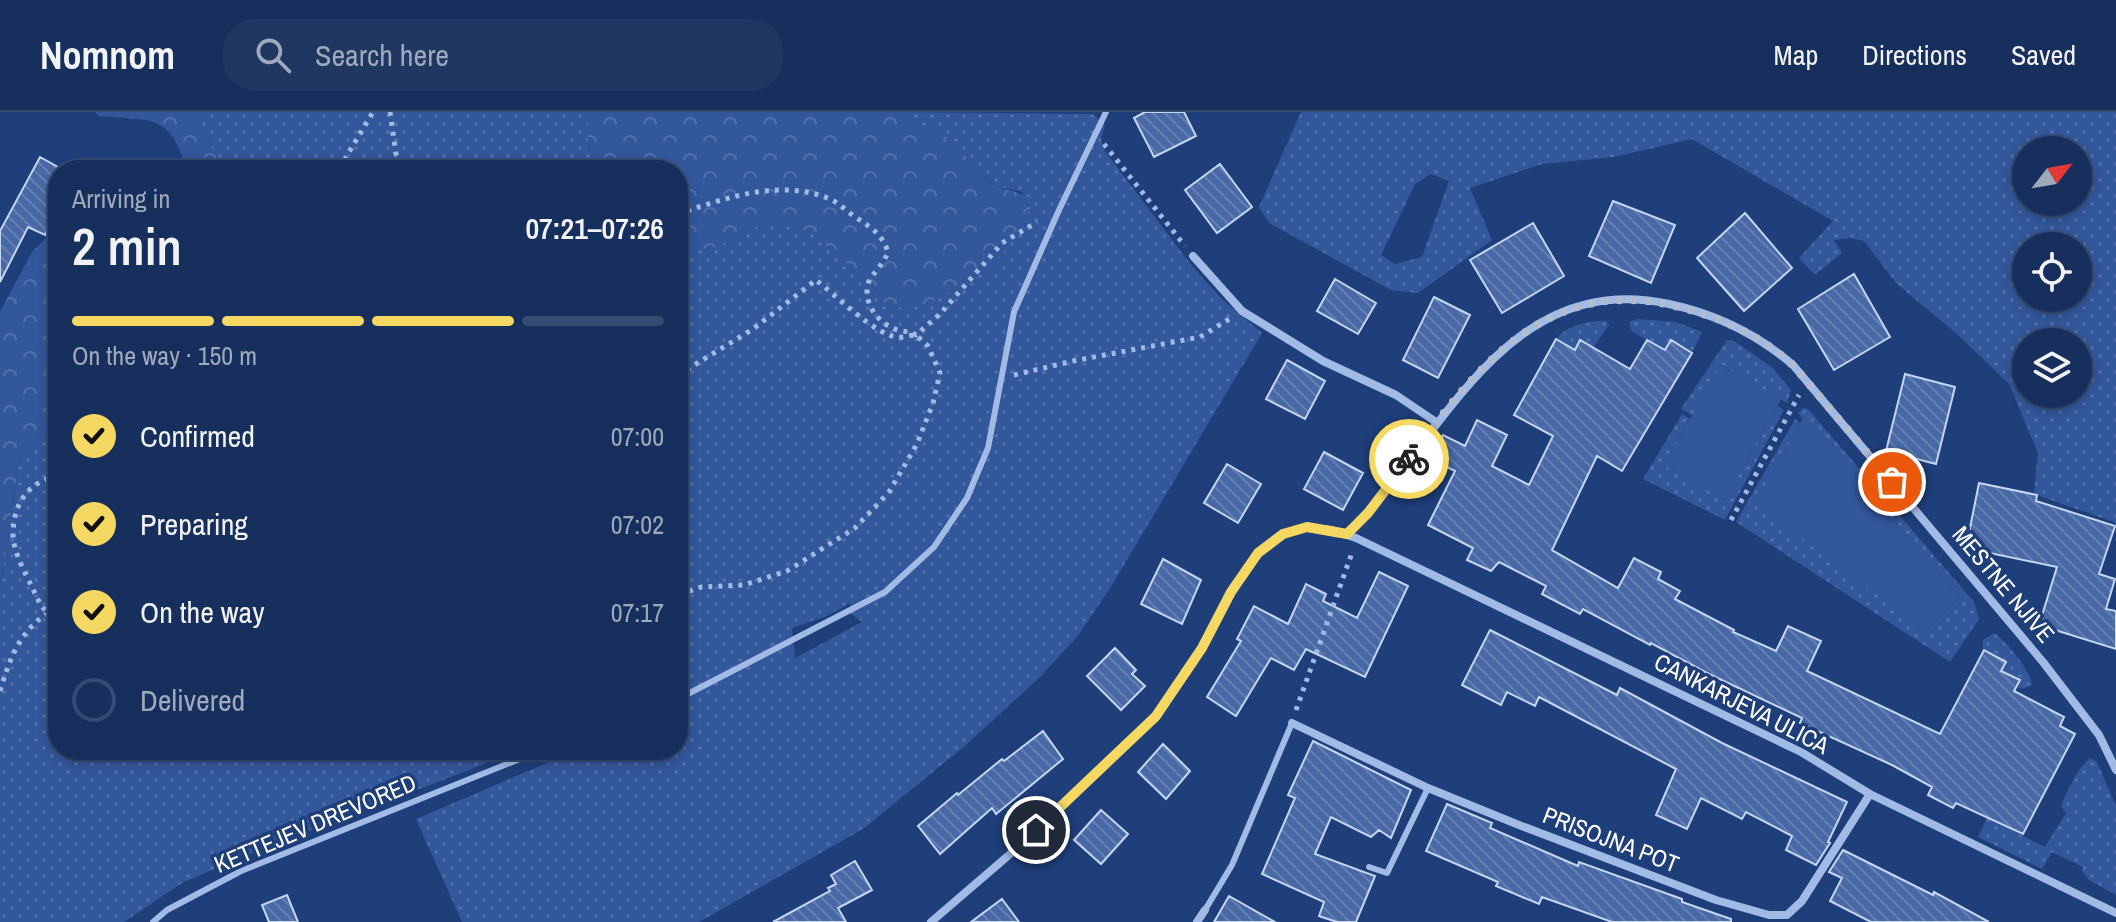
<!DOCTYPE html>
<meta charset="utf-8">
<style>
body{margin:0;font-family:"Archivo Narrow",sans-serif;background:#203762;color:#f1f3f6;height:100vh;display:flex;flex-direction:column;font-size:30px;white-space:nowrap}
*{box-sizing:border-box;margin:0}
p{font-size:26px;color:#9ea9bb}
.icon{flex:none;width:44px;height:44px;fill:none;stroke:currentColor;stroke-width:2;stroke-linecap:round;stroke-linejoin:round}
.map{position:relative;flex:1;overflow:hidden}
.details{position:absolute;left:48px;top:48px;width:640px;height:600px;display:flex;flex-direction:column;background:#172f5c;border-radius:32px;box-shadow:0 4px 12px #0003,0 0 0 2px #364a72}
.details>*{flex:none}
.needle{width:52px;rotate:59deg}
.tools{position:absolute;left:2012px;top:24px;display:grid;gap:16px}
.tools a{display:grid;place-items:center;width:80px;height:80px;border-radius:50%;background:#172f5c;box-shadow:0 4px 12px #0003,0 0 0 2px #364a72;font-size:40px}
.pin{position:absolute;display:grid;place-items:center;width:68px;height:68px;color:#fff;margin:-34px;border:4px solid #fff;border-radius:50%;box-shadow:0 2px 8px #0007}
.courier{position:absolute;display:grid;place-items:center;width:80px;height:80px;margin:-40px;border:6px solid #f4d862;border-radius:50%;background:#fff;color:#222;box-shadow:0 2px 10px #0007}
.overview em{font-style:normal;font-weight:600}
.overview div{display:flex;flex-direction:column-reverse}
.overview{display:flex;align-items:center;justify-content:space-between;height:136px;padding:0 24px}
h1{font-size:52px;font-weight:600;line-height:60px}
.bar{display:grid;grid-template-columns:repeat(4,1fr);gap:12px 8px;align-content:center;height:96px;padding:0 24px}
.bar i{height:10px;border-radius:6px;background:#364a72}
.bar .on{background:#f4d862}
.bar p{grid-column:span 4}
ol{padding:0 24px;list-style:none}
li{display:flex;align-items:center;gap:24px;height:88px}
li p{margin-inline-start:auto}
li .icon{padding:8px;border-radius:50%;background:#f4d862;color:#111;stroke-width:4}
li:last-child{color:#9ea9bb}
li i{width:44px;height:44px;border:4px solid #364a72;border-radius:50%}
header{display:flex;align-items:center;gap:48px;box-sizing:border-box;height:112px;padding:0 40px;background:#172f5c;border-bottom:2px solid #364a72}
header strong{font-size:38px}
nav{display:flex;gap:44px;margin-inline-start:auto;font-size:28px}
.search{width:560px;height:72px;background:#203762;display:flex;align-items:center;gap:20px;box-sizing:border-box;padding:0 28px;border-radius:32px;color:#9ea9bb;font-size:30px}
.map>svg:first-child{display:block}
.grass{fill:url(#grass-dots);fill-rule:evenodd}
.forest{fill:url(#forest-crowns)}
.park{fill:#32579a}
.building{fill:url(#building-back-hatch);stroke:#c5d6f5;stroke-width:2}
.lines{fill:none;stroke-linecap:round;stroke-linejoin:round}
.path{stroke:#a1bae6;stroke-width:5;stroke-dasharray:4 6;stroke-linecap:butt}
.service{stroke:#a1bae6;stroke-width:6}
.minor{stroke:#a1bae6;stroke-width:8}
.done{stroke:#b1bcd1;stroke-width:8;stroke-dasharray:0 14.4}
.route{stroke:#f4d862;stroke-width:10}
.labels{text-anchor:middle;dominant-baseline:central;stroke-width:7;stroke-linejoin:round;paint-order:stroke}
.street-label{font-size:24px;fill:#fff;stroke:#1f3f7b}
</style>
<header>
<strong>Nomnom</strong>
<div class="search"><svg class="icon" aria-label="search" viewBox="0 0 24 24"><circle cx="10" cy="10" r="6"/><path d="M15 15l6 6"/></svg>Search here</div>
<nav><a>Map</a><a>Directions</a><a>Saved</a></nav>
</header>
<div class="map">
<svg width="2116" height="810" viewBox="0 0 2116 810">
<defs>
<pattern id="grass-dots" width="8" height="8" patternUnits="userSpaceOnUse" patternTransform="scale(2)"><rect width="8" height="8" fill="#32579a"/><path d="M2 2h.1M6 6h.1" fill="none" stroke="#5170a9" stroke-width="1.8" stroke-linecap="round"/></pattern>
<pattern id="forest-crowns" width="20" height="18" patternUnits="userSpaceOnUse" patternTransform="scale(2)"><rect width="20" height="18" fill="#32579a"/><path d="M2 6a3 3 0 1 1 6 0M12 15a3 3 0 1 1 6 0" fill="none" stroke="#5170a9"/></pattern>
<pattern id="building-back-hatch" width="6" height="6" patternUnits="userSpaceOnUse" patternTransform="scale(2)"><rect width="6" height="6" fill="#4869a5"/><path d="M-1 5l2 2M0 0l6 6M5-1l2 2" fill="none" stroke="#6380b2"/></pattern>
</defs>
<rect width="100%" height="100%" fill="#1f3f7b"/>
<path class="grass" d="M196 0H588V27L592 58H222Z
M902 0 1093 2 1105 13 1101 26 1104 38 1192 154 1221 186 1262 221 1109 478 1077 525 1041 564 966 633 863 717 699 810H462L416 707 577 638H678V137H712L766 110 809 119 875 176 888 195C898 195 911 196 920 194 948 187 967 161 995 155L1023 80 996 74 976 59 950 27 909 7ZM850 491 851 502 862 510 795 546 792 516 827 504Z
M1301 0H2116V414L2114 410 2034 382 2038 341 2009 272 1957 222 1897 172 1864 129 1850 126 1834 128 1842 141 1815 163 1799 146 1833 109 1692 27 1614 45 1542 52 1470 76 1492 128 1418 181 1391 178 1269 111 1259 95ZM2026 38H2078V90H2026ZM1431 62 1449 69 1422 145 1395 152 1381 143 1415 72ZM2026 134H2078V186H2026ZM2026 230H2078V282H2026Z
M1638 207 1676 210 1702 220 1692 241 1671 228 1665 238 1631 219 1629 210Z
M1597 209H1606L1609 213 1593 236 1580 229 1575 238 1556 227C1567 214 1580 212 1597 209Z
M1727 228 1734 229 1773 256 1791 278 1787 291 1721 253 1692 303 1681 297Z
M1777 294 1784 298 1725 408 1643 367 1682 302 1690 307 1664 353 1725 388Z
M1803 296 1808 297 1974 490 1979 507 1950 550 1736 410 1795 307 1800 311 1756 392 1929 522 1963 488 1798 301Z
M58 311V638H521L242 745 182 771 124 810H0V480L20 342Z
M1994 521C2005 527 2032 561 2032 573L2022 577 2016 575 2019 568 2001 559 2005 550 1983 538V528Z
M2090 646 2097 650 2116 694V783L2089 768 2082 759 2083 755 2052 740 2042 757 1978 725 1987 706 2045 735 2066 701 2061 694C2068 677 2076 659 2090 646Z"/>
<path class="forest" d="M95 0H196L222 58H187C170 0 151 9 99 4Z
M588 0H902C916 13 937 16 951 28 967 42 975 63 995 73 1009 80 1020 78 1035 89L995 156C967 161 948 187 920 194 911 196 898 195 888 196L875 176 809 119 766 110 712 137H678V58H592L588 27Z
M57 121 58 311 20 342 0 480V200L32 140 48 124Z"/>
<path class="park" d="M1720 253 1781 287 1725 388 1664 353Z
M1803 306 1963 488 1929 522 1755 392Z"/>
<path class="building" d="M1145 0H1184L1196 24 1154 45 1134 6Z
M40 45 58 55V96L45 123 28 115 0 170V119Z
M1220 52 1252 95 1217 121 1185 78Z
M1613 89 1675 113 1651 171 1589 144Z
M1745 101 1792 156 1744 199 1697 146Z
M1533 111 1564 164 1502 201 1470 148Z
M1854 162 1890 225 1834 258 1798 197Z
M1335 167 1376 191 1358 222 1317 199Z
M1434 185 1470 203 1438 266 1403 248Z
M1556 227 1575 238 1580 228 1630 257 1647 228 1665 238 1671 228 1692 241 1622 359 1597 344 1552 438 1618 476 1634 446 1661 460 1658 467 1680 479 1675 487 1734 518 1733 520 1776 539 1788 514 1821 529 1807 559 1940 622 1984 538 2006 550 2001 559 2020 568 2014 579 2064 605 2060 614 2075 622 2023 722 1956 691 1953 696 1928 683 1932 675 1892 653 1800 611 1802 606 1709 562 1651 531 1650 533 1583 497 1580 502 1542 482 1546 474 1499 450 1491 459 1467 448 1473 436 1428 413 1455 359 1431 347 1443 323 1465 334 1477 308 1507 323 1492 354 1529 373 1553 324 1514 303Z
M1287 248 1325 269 1305 307 1266 287Z
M1905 262 1955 275 1936 352 1886 339Z
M1324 340 1363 361 1343 398 1304 377Z
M1227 352 1261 372 1238 411 1204 391Z
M1979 371 2037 383 2036 389 2115 414 2099 462 2115 467 2106 497 2116 499V537L2039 513 2057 455 1966 436Z
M1163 447 1201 468 1182 512 1141 492Z
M1379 460 1408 474 1365 565 1306 537 1294 558 1271 546 1236 604 1207 585 1241 529 1237 527 1254 494 1288 512 1306 472 1326 482 1323 489 1357 506Z
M1490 518 1617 583 1620 576 1722 631 1847 690 1828 730 1830 731 1816 753 1786 738 1792 724 1746 700 1742 707 1701 686 1687 717 1656 703 1676 657 1539 585 1535 594 1507 580 1501 593 1462 573Z
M1115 536 1136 558 1132 562 1145 574 1121 598 1087 564Z
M1043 619 1063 647 996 702 992 696 940 742 918 714 957 681 958 683 1002 647 1004 649Z
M1313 629 1411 678 1391 726 1379 718 1371 725 1331 705 1315 742 1375 764 1356 810H1337L1319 804 1324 790 1262 762 1295 686 1288 683Z
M1163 632 1190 659 1166 687 1138 660Z
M1447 692 1492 711 1490 716 1578 754 1579 750 1682 787V790L1731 807V810H1612L1542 785 1539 792 1496 774 1498 770 1426 739Z
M1101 698 1128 722 1101 752 1074 728Z
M1843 738 1933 783 1934 780 1989 810H1871L1830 789 1842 766 1829 760Z
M855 749 872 778 838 796 846 810H773L830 779 828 776 836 772 831 763Z
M287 783 298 810H269L262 793Z
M1229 784 1275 810H1214Z
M1002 787 1019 810H971Z"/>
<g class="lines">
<path class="path" d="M390 0 396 42 403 58
M1104 32 1185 134
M343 58 346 45 373 0
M678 102C726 86 780 66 830 87 839 91 847 99 855 105 871 115 882 122 888 140 884 151 876 158 870 167 860 188 877 212 898 218 905 220 910 219 916 223L940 202 1002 131 1037 110
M678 263 753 217 816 168C834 182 877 224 897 225 903 226 910 223 916 223L928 234 940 261 933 291 917 332 889 380 855 416 787 459 744 473 701 475 678 483
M1014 263 1073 249 1200 225 1231 206
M58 364C28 369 13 393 13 422 13 439 25 461 32 475 39 490 43 500 58 509
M1731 408 1799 283
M0 579C10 547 18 522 46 502
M1296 598 1353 438"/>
<path class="service" d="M678 587 885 480 934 435 967 386 988 336 1014 200 1059 98 1106 0
M1369 755 1387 761 1428 676
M1205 798 1232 753 1292 611
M153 810 167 798 241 759 542 638"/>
<path class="minor" d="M1193 144 1242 199 1323 249 1396 283 1436 310
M1347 422C1442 328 1504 157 1669 192 1716 202 1757 222 1793 253L2043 550 2099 623 2116 658
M1292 611 1428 676 1519 713 1716 788 1769 803H1787L1802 789 1870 682
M931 810 1016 737 1156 604 1202 536 1231 480 1258 441 1283 422 1307 415 1332 418 1356 426 1801 640 1870 682 2116 801
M1197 810 1205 798"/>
</g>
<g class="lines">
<path class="done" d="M1409 347C1481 249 1552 159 1686 197 1727 208 1761 225 1793 253L1892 370"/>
<path class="route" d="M1036 718 1156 604 1202 536 1231 480 1258 441 1283 422 1307 415 1347 422 1368 401 1409 347"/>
</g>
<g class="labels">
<g class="street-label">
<text transform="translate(2004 472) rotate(50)">MESTNE NJIVE</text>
<text transform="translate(1742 591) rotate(27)">CANKARJEVA ULICA</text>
<text transform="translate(315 711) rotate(-23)">KETTEJEV DREVORED</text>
<text transform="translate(1611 727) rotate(21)">PRISOJNA POT</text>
</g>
</g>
</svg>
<div class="tools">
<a><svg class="needle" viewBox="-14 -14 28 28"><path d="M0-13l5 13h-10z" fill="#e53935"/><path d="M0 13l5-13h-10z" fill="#9ea9bb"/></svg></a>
<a><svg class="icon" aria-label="locate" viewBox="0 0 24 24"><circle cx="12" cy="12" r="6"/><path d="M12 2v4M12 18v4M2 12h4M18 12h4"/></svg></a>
<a><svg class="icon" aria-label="layers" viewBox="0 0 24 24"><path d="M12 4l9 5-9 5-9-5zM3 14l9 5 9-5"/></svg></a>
</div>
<div class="pin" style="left:1892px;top:370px;background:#ea580c"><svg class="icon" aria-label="bag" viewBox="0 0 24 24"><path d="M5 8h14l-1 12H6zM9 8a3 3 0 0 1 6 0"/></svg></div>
<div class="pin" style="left:1036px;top:718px;background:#1f2937"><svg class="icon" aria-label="home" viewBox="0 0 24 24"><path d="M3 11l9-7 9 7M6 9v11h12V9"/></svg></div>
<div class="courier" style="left:1409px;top:347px"><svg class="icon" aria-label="bike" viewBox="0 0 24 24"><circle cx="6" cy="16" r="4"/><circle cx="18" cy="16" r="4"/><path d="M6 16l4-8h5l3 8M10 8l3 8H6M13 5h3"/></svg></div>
<section class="details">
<div class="overview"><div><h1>2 min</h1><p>Arriving in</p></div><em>07:21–07:26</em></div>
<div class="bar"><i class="on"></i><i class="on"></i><i class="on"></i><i></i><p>On the way · 150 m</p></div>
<ol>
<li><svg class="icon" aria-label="check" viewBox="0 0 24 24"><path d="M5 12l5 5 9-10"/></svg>Confirmed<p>07:00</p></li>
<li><svg class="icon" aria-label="check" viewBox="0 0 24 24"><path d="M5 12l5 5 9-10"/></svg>Preparing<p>07:02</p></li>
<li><svg class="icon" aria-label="check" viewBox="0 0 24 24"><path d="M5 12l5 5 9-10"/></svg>On the way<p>07:17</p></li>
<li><i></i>Delivered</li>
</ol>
</section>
</div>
